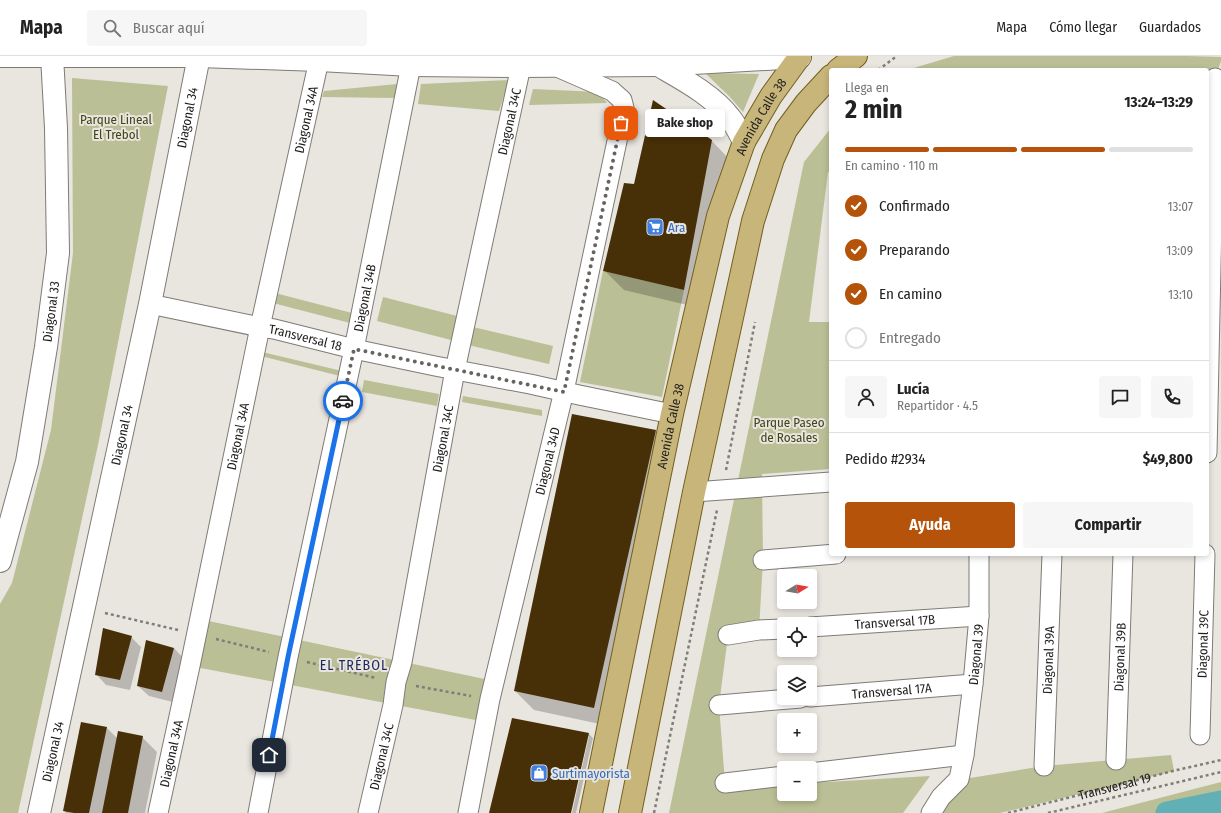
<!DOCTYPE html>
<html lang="es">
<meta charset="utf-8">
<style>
body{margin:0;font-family:"Fira Sans Condensed",sans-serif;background:#f6f6f6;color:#222;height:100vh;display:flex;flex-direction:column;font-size:15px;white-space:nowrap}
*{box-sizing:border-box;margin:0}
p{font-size:13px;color:#767676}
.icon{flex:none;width:22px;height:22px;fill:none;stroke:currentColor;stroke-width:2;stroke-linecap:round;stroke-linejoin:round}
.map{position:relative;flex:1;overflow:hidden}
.panel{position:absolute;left:829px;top:12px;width:380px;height:488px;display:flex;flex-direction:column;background:#fff;border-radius:4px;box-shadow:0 2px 6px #0003}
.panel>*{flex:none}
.needle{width:26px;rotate:79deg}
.tools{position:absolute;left:777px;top:513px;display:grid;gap:8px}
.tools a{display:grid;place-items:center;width:40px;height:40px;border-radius:4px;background:#fff;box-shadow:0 2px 6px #0003;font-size:20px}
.pin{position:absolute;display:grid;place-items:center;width:34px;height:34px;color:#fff;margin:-17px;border-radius:8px;box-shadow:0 2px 6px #0006}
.courier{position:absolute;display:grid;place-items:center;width:40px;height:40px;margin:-20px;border:3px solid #1a73e8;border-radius:50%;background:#fff;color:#222;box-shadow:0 1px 5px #0007}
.bubble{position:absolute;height:28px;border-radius:4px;background:#fff;box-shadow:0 2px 6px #0003;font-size:13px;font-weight:700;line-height:28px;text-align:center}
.head em{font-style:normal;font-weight:700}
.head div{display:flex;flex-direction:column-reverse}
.head{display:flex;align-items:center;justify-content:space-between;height:68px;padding:0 16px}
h1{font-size:26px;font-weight:700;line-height:30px}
.bar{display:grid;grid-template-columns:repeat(4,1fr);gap:6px 4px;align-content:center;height:48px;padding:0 16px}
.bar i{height:5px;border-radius:3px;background:#e0e0e0}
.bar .on{background:#b45309}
.bar p{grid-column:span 4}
.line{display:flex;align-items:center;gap:10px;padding:0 16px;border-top:1px solid #e0e0e0}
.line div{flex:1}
.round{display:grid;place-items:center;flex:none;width:42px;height:42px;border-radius:4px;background:#f6f6f6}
ol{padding:0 16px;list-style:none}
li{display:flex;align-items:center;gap:12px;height:44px}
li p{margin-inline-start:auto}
li .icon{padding:4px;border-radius:50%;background:#b45309;color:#fff;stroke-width:4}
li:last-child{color:#767676}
li i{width:22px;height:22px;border:2px solid #e0e0e0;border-radius:50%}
.primary-button{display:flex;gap:8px;margin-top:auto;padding:8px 16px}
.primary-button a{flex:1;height:46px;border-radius:4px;background:#b45309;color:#fff;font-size:16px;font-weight:700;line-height:46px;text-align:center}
.primary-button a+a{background:#f6f6f6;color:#222}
header{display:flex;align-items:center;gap:24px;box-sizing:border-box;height:56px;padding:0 20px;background:#fff;border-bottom:1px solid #e0e0e0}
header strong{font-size:19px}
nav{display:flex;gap:22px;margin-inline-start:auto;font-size:14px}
.search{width:280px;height:36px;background:#f6f6f6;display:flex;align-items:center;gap:10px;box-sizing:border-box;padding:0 14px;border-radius:4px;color:#767676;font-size:15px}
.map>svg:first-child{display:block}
.green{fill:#babf95}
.shadow{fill:#0003}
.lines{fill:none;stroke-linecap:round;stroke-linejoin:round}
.canal{stroke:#61b0b6;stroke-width:23}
.building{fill:#472f08}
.street-casing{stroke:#7f7b76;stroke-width:21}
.secondary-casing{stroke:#7f7b76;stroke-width:24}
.primary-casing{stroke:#745f1f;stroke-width:24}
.path{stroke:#807d79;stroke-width:2.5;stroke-dasharray:3 3;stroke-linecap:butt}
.street{stroke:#fff;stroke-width:19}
.secondary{stroke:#fff;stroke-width:22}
.primary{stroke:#c7b57a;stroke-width:22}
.done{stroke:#666360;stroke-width:4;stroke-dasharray:0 7.2}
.route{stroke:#1a73e8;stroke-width:5}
.labels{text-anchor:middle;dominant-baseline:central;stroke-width:4;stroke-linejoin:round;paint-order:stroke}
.street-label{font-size:13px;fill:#1f1d1b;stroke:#e9e5df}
.park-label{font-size:13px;fill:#424518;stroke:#e9e5df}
.shop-label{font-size:13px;fill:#366cbe;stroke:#e9e5df;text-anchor:start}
.neighbourhood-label{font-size:14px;letter-spacing:1px;fill:#1e275f;stroke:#e9e5df}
</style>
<header>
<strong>Mapa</strong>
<div class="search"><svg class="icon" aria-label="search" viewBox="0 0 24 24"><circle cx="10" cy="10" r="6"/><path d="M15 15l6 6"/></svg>Buscar aquí</div>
<nav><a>Mapa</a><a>Cómo llegar</a><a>Guardados</a></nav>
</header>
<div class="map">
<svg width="1221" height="757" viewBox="0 0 1221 757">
<rect width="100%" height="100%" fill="#e9e5df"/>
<path class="green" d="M954 0H1186L1221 1V5L1215 22H1207V14H907Z
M705 17 759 18 743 56 729 40Z
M72 22 168 30 98 389 18 757H0V548L12 527 51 374 73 197Z
M509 24 499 55 418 48 421 28Z
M397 28 395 42 322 41 324 35Z
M533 33 599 36 607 47 529 49Z
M831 72V116H828L809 266H831V413L762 418 763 504 759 574 728 580 719 649 725 727 784 728V738H810V727L930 720 903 757H669L804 106Z
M603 215 684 234 662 341 580 326Z
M275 237 352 257 350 267 273 247Z
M383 241 461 261 455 285 377 265Z
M473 271 553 290 549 308 468 289Z
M262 296 342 315 340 320 261 300Z
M364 324 439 338 437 350 362 336Z
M463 340 542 354V360L462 346Z
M199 563 494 625 486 666 190 610Z
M1171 699 1174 715 1000 757H931L964 723 1044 710Z
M1221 726V757H1102Z"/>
<path class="shadow" d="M712 85 731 105 704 253 624 234 604 214 634 129Z
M656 375 675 395 614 671 534 654 515 635Z
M131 581 141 591 130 634 106 629 96 618Z
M174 592 184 603 173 646 149 640 138 630Z
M107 672 118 683 142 681 157 696 145 757H66L64 754Z
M589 678 593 682 576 757H572L589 680H587L570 757H490Z"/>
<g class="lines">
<path class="canal" d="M1167 757 1221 746"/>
</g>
<path class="building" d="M653 44 712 84 684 234 603 215 624 127 634 128Z
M572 358 656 374 594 652 514 635Z
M103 572 132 580 120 624 95 619Z
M146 584 174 592 162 636 137 630Z
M512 662 589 677 571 757H489Z
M81 666 107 671 89 757H74L63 755Z
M118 675 143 680 128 757H102Z"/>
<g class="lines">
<g class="street-casing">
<g id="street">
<path id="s2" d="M150 248 260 271 274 273 354 293 435 310 530 328 579 339 672 358"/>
<path d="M1207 397 1215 22"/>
<path d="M694 436 831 426"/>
<path d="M763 504 836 498"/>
<path id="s3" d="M810 571 979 560"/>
<path d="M728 579 759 574 784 573"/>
<path id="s4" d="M810 641 973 628"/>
<path d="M719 649 801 642"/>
<path id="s5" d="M1200 679 1205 498"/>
<path id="s6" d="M1116 704 1123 498"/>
<path id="s7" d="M1044 710 1052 498"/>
<path d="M810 717 964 699"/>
<path d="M725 727 784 720"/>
<path id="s8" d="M158 757 190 610 260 271 319 4"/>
<path id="s9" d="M258 757 288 601 354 293 411 9"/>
<path id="s10" d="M368 757 393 649 396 626 402 606 455 314 521 10"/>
<path id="s11" d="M468 757 490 643 564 335 624 52 622 44 612 35 557 11"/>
<path id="s12" d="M931 757 941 741 959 723 964 699 973 628 979 560V498"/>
</g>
</g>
<g class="secondary-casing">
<g id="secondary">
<path d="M1 0H199L319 4 411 9 521 10 658 9 800 1"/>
<path d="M658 9C682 23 713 39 730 62 736 69 740 78 744 86"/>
<path id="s13" d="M0 505 27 406 46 291 58 197 56 72 52 0"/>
<path id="s14" d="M39 757 150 248 199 0"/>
</g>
</g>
<g class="primary-casing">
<g id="primary">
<path d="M838 14 856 0"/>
<path id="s15" d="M591 757 672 358 718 160 744 86 771 40 800 0"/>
<path d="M630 757 694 436 753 165 773 103 786 74 806 47 831 20"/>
</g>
</g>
<g class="path">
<path d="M878 14 897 0"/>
<path d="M726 414 755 266"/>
<path d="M105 557 178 574"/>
<path d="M216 583 269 596"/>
<path d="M307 606 376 622"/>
<path d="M416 630 471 640"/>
<path d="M654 757 717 454"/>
<path id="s1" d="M1008 757 1177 714 1221 704"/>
<path d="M1048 757 1221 716"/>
</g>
<use href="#street" class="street"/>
<use href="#secondary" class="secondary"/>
<use href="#primary" class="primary"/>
</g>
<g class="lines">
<path class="done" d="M343 345 354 293 564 336 621 67"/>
<path class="route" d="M269 699 288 601 343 345"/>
</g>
<defs>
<g id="supermarket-square" transform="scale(0.9)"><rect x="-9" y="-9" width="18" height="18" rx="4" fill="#3f7fe0" stroke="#e9e5df"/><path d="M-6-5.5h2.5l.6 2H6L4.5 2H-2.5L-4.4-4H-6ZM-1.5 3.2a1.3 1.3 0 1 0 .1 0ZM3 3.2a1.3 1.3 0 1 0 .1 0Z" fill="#fff"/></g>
<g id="shop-square" transform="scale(0.9)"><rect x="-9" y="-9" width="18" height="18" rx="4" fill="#3f7fe0" stroke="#e9e5df"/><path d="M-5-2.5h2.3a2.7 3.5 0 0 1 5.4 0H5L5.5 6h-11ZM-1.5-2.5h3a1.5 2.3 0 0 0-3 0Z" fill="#fff"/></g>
</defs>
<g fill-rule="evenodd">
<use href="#supermarket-square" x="655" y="171"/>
<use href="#shop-square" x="539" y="717"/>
</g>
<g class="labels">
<g class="street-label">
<text stroke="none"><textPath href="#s15" startOffset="719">Avenida Calle 38</textPath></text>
<text stroke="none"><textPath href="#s14" startOffset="711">Diagonal 34</textPath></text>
<text stroke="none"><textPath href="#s8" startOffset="709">Diagonal 34A</textPath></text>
<text stroke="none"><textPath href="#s10" startOffset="706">Diagonal 34C</textPath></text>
<text stroke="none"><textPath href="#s9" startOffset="526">Diagonal 34B</textPath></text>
<text stroke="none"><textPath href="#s13" startOffset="255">Diagonal 33</textPath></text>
<text stroke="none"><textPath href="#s2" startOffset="159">Transversal 18</textPath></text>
<text stroke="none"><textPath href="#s15" startOffset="395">Avenida Calle 38</textPath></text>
<text stroke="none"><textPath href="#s14" startOffset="387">Diagonal 34</textPath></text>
<text stroke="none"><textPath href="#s8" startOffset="385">Diagonal 34A</textPath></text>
<text stroke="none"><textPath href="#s10" startOffset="382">Diagonal 34C</textPath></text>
<text stroke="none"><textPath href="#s11" startOffset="361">Diagonal 34D</textPath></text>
<text stroke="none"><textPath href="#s3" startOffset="85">Transversal 17B</textPath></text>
<text stroke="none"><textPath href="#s5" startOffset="91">Diagonal 39C</textPath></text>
<text stroke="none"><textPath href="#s12" startOffset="170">Diagonal 39</textPath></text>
<text stroke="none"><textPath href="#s6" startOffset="103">Diagonal 39B</textPath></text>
<text stroke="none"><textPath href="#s7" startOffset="106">Diagonal 39A</textPath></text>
<text stroke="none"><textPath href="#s4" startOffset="82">Transversal 17A</textPath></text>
<text stroke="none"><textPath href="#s14" startOffset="63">Diagonal 34</textPath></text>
<text stroke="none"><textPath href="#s8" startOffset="61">Diagonal 34A</textPath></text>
<text stroke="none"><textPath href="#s10" startOffset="58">Diagonal 34C</textPath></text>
<text stroke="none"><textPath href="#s1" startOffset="110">Transversal 19</textPath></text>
</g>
<g class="park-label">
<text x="116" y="63">Parque Lineal<tspan x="116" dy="15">El Trebol</tspan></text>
<text x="789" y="366">Parque Paseo<tspan x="789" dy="15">de Rosales</tspan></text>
</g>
<g class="shop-label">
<text x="668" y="171">Ara</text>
<text x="552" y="717">Surtimayorista</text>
</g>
<g class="neighbourhood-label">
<text x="354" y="609">EL TRÉBOL</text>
</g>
</g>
</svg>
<div class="tools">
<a><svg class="needle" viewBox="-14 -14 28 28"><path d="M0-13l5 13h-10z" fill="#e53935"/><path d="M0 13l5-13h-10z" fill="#767676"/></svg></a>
<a><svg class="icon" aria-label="locate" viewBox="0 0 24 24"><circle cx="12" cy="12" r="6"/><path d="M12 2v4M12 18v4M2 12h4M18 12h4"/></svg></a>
<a><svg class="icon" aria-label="layers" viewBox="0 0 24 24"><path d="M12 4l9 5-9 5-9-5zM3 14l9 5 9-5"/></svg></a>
<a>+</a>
<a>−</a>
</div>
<div class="pin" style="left:621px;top:67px;background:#ea580c"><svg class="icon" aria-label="bag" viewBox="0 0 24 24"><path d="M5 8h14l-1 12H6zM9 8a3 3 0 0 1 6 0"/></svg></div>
<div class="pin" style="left:269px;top:699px;background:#1f2937"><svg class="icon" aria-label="home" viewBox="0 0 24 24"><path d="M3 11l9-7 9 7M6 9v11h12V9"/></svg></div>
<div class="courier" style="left:343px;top:345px"><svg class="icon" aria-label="car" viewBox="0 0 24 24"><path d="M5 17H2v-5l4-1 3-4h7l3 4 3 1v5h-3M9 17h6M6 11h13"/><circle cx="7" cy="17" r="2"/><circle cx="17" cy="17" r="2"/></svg></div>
<div class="bubble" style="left:645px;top:53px;width:80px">Bake shop</div>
<section class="panel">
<div class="head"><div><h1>2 min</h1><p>Llega en</p></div><em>13:24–13:29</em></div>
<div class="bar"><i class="on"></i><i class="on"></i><i class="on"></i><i></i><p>En camino · 110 m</p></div>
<ol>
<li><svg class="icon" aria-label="check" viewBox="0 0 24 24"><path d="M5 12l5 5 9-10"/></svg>Confirmado<p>13:07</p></li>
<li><svg class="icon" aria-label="check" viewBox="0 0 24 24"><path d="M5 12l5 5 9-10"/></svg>Preparando<p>13:09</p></li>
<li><svg class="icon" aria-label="check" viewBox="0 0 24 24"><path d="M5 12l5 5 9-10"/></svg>En camino<p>13:10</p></li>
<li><i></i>Entregado</li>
</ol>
<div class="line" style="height:72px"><a class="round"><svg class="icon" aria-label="person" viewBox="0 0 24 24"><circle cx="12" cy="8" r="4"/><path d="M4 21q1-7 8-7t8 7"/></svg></a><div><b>Lucía</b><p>Repartidor · 4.5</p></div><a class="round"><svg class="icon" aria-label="chat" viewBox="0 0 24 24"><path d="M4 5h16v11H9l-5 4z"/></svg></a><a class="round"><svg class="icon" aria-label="phone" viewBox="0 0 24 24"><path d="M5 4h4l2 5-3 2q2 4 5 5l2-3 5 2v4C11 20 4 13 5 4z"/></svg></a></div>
<div class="line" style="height:52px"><div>Pedido #2934</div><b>$49,800</b></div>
<div class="primary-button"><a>Ayuda</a><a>Compartir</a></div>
</section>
</div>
